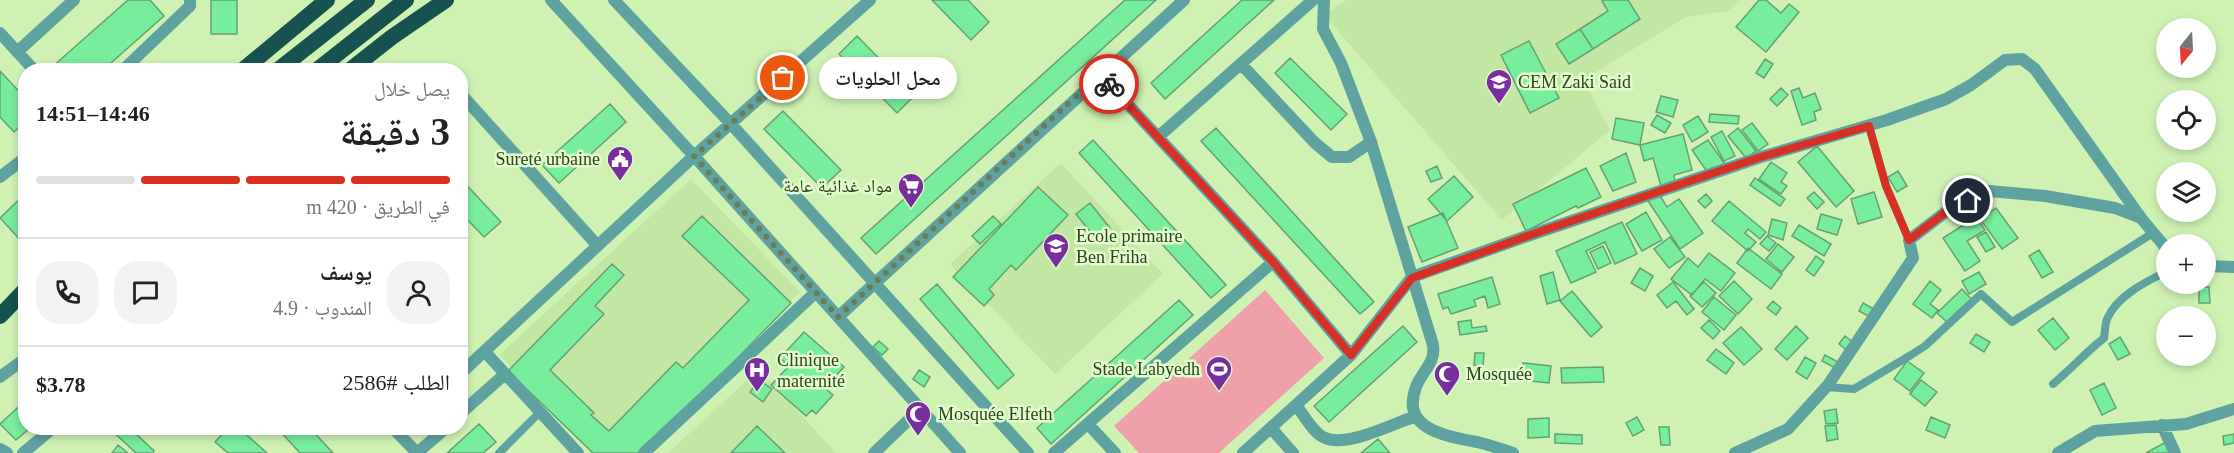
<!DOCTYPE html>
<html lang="ar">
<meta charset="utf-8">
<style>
body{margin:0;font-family:"Times New Roman","Noto Naskh Arabic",serif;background:#f2f2f2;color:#222;direction:rtl;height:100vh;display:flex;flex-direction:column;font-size:22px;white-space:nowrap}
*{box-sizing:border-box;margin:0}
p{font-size:20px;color:#767676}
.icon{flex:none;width:33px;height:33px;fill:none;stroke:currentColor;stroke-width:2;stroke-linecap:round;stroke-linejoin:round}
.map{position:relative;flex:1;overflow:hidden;direction:ltr}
.side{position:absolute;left:18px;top:63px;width:450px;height:372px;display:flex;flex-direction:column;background:#fff;border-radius:24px;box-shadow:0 3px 9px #0003;direction:rtl}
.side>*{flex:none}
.needle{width:39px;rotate:198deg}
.buttons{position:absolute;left:2156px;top:18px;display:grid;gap:12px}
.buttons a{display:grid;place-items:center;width:60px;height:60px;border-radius:50%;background:#fff;box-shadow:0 3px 9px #0003;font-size:30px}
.pin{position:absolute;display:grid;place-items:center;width:51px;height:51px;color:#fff;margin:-26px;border:3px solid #fff;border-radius:50%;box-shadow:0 2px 6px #0007}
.courier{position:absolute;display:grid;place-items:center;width:60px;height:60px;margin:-30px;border:4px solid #d93025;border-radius:50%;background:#fff;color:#222;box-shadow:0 2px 8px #0007}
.bubble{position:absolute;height:42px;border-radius:21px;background:#fff;box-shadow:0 3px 9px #0003;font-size:20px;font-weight:600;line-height:42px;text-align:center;direction:rtl}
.overview em{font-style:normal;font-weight:600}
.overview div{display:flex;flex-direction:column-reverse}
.overview{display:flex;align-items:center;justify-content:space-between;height:102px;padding:0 18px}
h1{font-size:39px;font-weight:600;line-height:45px}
.bar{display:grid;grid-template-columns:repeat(4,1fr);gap:9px 6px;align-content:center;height:72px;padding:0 18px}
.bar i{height:8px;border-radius:4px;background:#e0e0e0}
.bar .active{background:#d93025}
.bar p{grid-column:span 4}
.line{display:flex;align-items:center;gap:15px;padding:0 18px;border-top:2px solid #e0e0e0}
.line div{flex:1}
.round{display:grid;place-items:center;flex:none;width:63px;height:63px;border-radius:24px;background:#f2f2f2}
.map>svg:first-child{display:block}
.built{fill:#c1e7a2}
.green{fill:#efa1aa}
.building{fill:#78ed9c;stroke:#65a175;stroke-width:1.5}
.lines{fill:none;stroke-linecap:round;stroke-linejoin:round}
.service{stroke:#5ea3a0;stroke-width:8}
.minor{stroke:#5ea3a0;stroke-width:12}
.trunk{stroke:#165250;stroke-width:16}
.done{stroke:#687e57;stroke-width:6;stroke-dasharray:0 10.8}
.route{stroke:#d93025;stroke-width:8}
.labels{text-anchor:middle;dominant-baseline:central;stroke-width:5;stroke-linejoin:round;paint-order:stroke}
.poi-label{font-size:18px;fill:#313f26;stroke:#e0fdca;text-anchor:start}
</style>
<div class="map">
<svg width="2234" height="453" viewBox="0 0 2234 453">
<rect width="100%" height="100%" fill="#cff2b3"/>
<path class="built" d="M1346 0H1741L1728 11 1686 17 1583 80 1610 130 1502 220 1324 15Z
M1061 163 1163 274 1055 374 950 264Z
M691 179 800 292 629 453H596L499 355Z
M759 369 836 453H668Z"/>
<path class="green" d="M1265 290 1324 358 1219 453H1139L1114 426Z"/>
<path class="building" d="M128 0H150L164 16 103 70H55L52 67Z
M211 0H237V34H211Z
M932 0H968L989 22 971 40Z
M1125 0H1156L876 254 861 238Z
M1242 0H1274L1165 99 1151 83Z
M1604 0H1628L1640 19 1593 49 1580 29 1608 11 1602 1Z
M1759 0H1766L1781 13 1789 4 1799 12 1766 52 1736 27Z
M1580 29 1593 49 1569 64 1556 44Z
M857 36 915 95 897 113 839 54Z
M1529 41 1559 98 1530 113 1501 55Z
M1290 58 1347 114 1331 130 1275 73Z
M1765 59 1773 64 1764 78 1756 73Z
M0 71 26 99V121L14 132 0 117Z
M1781 88 1788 95 1777 106 1770 99Z
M1799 88 1803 98 1815 93 1821 109 1814 112 1816 120 1802 125 1791 91Z
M1661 96 1678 100 1673 117 1656 112Z
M610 104 626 122 559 183 542 165Z
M783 111 841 170 822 188 764 129Z
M1710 114 1739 116 1738 124 1709 122Z
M1657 115 1671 123 1665 133 1651 125Z
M1698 116 1708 132 1692 142 1683 125Z
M1616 118 1644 123 1640 145 1612 139Z
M1752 123 1768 144 1758 151 1742 130Z
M1216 128 1374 302 1360 314 1201 141Z
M1738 128 1756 151 1746 158 1728 136Z
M1722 131 1735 156 1724 161 1711 137Z
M1683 134 1692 170 1674 175 1675 183 1661 186 1653 158 1644 161 1640 145Z
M1093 140 1226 285 1211 298 1079 153Z
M1708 140 1727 167 1708 173 1692 150Z
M1817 146 1854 191 1836 207 1798 162Z
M1626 153 1636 182 1613 191 1600 166Z
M1771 162 1787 173 1781 182 1787 186 1781 194 1759 179Z
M1437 166 1442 178 1431 182 1426 171Z
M1586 168 1601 197 1578 208 1576 206 1526 231 1513 204Z
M1898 171 1907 186 1897 192 1888 177Z
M1454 176 1473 197 1447 221 1428 199Z
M460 178 501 222 484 237 460 212Z
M1755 178 1785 199 1780 206 1750 185Z
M1038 187 1068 215 1016 270 1011 265 989 289 994 295 984 306 953 277Z
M1814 192 1824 202 1817 209 1807 198Z
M1874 192 1882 217 1858 224 1851 199Z
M26 193V246L0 218Z
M1659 194 1667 207 1679 199 1703 233 1680 249 1648 201Z
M1706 194 1712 201 1705 208 1698 201Z
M1729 201 1766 232 1760 239 1748 229 1745 233 1756 242 1748 251 1712 221Z
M1090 203 1110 228 1096 239 1076 214Z
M1996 208 2018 238 2002 249 1980 219Z
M1646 212 1662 240 1642 251 1626 224Z
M1443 213 1458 248 1422 262 1408 227Z
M1821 214 1842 220 1837 235 1817 229Z
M702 216 791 303 645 453H593L508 371 612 264 624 275 595 306 604 314 550 370 594 413 591 415 609 431 676 362 683 368 749 300 682 236Z
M993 216 1001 224 980 244 972 236Z
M1976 217 1985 230 1967 241 1980 261 1965 271 1943 238Z
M1772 219 1787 223 1783 240 1768 235Z
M1622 222 1637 254 1615 264 1605 242 1586 251 1596 272 1571 283 1556 251Z
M1799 225 1831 244 1824 256 1792 236Z
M1986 232 1995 247 1986 252 1977 237Z
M1767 236 1776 243 1769 251 1760 244Z
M1670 237 1685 257 1669 268 1654 249Z
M1778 244 1794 257 1782 272 1766 259Z
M1603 246 1611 263 1598 269 1590 252Z
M1748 248 1782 274 1771 289 1737 263Z
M2039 250 2053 272 2042 278 2029 256Z
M1709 253 1735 273 1721 291 1705 279 1692 295 1671 279 1688 258 1698 267Z
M1816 256 1824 262 1814 276 1806 270Z
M1640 268 1653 276 1645 291 1631 283Z
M1553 272 1560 300 1547 304 1540 276Z
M1979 272 1986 284 1969 294 1962 281Z
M1492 277 1500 304 1488 308 1485 296 1474 300 1476 306 1451 314 1448 307 1443 309 1438 294Z
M1734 281 1752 299 1738 314 1719 296Z
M1930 281 1941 290 1930 304 1938 310 1932 318 1913 304Z
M1673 282 1694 309 1687 315 1676 301 1667 308 1657 295Z
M1704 282 1716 293 1702 307 1690 296Z
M937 284 1014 375 998 389 920 299Z
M2199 287H2209L2210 303H2199Z
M1962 289 1972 300 1948 323 1937 313Z
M1572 291 1602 327 1591 337 1560 301Z
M1714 297 1736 315 1724 330 1702 312Z
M1179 300 1193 315 1051 444 1037 428Z
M1773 301 1781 308 1776 315 1767 308Z
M1863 303 1874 309 1870 317 1859 311Z
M2053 318 2069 338 2055 350 2038 330Z
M1471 320 1472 328 1486 326 1487 331 1460 335 1458 322Z
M1709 320 1720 331 1713 339 1701 328Z
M1403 326 1417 342 1329 422 1314 406Z
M1796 326 1808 338 1787 360 1775 349Z
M1741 327 1762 349 1744 365 1723 343Z
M804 332 844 367 825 388 833 395 816 414 812 410 806 416 771 385 789 366 780 358Z
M1976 334 1990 342 1984 352 1970 343Z
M1845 336 1858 346 1851 354 1839 344Z
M2120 337 2130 354 2118 360 2109 344Z
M879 341 888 349 882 355 873 347Z
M1716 349 1734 363 1726 374 1707 360Z
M1475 353H1484L1483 366 1474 365Z
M1825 355 1838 362 1835 368 1822 361Z
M1805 357 1816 363 1807 379 1796 372Z
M1907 361 1924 373 1910 391 1894 379Z
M1523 363 1551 366 1549 383 1521 380Z
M1603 367 1604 382 1562 383 1561 368Z
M919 370 930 377 924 387 913 379Z
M759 380 772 389 763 402 750 392Z
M1921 380 1937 392 1925 406 1910 394Z
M2104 383 2116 408 2102 415 2090 390Z
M26 400V428H30L16 440 0 424Z
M1836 409 1838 423 1826 424 1824 411Z
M1637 417 1644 430 1633 436 1626 423Z
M1931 417 1950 425 1945 438 1926 430Z
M1549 418V437L1528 438V419Z
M479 424 496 442 483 453H447Z
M1836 425 1838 439 1827 441 1825 426Z
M757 426 785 453H731Z
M1659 427H1669L1670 445H1661Z
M109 428H130L154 451 153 453H136Z
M228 428H239L267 453H228L215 442Z
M277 428H310L333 453H300Z
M1555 434 1582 435V444L1555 443Z
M2234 434V443L2224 445 2223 436Z
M1378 439 1390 453H1361Z
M2166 442 2172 453H2146Z
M118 445 128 453H112Z"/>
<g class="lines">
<path class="service" d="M1869 126 1886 186 1909 240
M2053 384C2071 369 2085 353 2104 338 2105 332 2105 324 2107 319 2117 296 2145 282 2166 272
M1826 387 1854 389 1911 355 1925 346 1981 294 2012 322 2153 233
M499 453 540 412"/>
<path class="minor" d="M551 0 694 156 960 453
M614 0 731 124 1028 453
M1324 0 1323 29 1341 63 1371 142 1433 345C1436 363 1422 371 1416 387 1400 430 1447 436 1477 442 1490 445 1501 449 1513 453
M0 33 34 70
M17 52 74 0
M1241 64 1315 143 1332 157H1349L1371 142
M123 70 190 6V0
M1100 74 1273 262 1351 355 1243 453
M460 93 597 245
M1158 137 1313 0
M0 177 26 157
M2205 266 2234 267
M838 317 1184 0
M485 352 578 453
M1351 355 1412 277 1533 234 1761 157 1887 120 1946 99 1971 85 2005 60 2022 59 2035 69 2141 218 2166 248
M460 374 694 156 870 0
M0 377 26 358
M1296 405C1303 414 1312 431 1323 437 1345 449 1392 424 1416 416
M460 414 505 374
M1088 424 1115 453
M2162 425 2175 453
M393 428 417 453 446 428
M1271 428 1293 453
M0 449 7 453
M23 453 53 428
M644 453 816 292
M874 453 920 409
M1054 453 1273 262
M1735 453 1788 429 1828 385 1913 258 1909 240 1947 211 1989 191 2045 196 2115 208 2141 218
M2058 453 2095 431 2186 424 2234 409"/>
<path class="trunk" d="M243 70 327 0
M278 70 367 0
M317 70 406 0
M350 70 392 37 446 0
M0 316 26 289"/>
</g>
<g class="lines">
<path class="done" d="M783 78 694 156 838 317 1100 74 1109 84"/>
<path class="route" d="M1109 84 1273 262 1351 355 1412 278 1533 234 1761 157 1869 126 1886 186 1909 240 1947 211 1968 201"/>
</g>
<defs>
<g id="school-pin" transform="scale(1.35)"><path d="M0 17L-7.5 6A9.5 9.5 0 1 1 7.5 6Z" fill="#792ea0" stroke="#e0fdca"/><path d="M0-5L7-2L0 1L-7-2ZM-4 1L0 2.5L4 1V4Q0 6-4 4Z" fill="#fff"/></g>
<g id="civic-pin" transform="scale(1.35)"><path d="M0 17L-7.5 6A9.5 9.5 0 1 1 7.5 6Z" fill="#792ea0" stroke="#e0fdca"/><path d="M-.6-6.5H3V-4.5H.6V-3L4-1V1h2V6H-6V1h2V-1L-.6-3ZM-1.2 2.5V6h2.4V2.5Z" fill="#fff"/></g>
<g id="supermarket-pin" transform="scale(1.35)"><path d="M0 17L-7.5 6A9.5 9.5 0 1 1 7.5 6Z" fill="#792ea0" stroke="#e0fdca"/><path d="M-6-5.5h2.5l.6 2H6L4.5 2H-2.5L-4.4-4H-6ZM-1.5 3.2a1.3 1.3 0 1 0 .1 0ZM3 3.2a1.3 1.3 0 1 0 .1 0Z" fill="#fff"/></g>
<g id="stadium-pin" transform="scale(1.35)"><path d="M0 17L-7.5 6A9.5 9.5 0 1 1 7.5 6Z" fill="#792ea0" stroke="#e0fdca"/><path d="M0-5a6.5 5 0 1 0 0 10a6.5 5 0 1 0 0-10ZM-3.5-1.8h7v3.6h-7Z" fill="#fff"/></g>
<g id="hospital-pin" transform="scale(1.35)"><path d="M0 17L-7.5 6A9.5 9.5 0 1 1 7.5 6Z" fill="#792ea0" stroke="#e0fdca"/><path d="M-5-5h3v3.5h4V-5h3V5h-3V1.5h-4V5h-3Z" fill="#fff"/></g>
<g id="mosque-pin" transform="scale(1.35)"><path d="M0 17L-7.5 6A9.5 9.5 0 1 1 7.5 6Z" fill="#792ea0" stroke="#e0fdca"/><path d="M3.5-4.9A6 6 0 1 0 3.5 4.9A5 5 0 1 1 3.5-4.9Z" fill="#fff"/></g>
</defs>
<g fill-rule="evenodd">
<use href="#school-pin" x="1499" y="82"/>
<use href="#civic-pin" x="620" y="159"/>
<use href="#supermarket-pin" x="911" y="186"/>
<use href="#school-pin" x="1056" y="246"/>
<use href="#stadium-pin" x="1219" y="369"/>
<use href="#hospital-pin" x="757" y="370"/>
<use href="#mosque-pin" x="1447" y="374"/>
<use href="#mosque-pin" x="918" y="414"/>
</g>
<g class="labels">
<g class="poi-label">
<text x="1518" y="82">CEM Zaki Said</text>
<text x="600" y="159" text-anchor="end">Sureté urbaine</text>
<text x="892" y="186" text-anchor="end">مواد غذائية عامة</text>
<text x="1076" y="236">Ecole primaire<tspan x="1076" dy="21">Ben Friha</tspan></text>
<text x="777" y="360">Clinique<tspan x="777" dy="21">maternité</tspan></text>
<text x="1200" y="369" text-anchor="end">Stade Labyedh</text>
<text x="1466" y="374">Mosquée</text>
<text x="938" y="414">Mosquée Elfeth</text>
</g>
</g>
</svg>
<div class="buttons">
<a><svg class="needle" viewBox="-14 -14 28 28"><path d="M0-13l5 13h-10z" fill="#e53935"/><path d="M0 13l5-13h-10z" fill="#767676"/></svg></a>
<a><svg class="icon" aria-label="locate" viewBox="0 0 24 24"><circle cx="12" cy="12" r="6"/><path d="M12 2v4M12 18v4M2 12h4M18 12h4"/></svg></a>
<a><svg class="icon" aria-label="layers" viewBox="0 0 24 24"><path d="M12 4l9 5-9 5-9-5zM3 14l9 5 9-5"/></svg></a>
<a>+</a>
<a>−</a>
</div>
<div class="pin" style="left:783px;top:78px;background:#ea580c"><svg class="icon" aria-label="bag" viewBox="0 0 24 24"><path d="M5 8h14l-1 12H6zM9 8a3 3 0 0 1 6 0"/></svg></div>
<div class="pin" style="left:1968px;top:201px;background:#1f2937"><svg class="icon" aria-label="home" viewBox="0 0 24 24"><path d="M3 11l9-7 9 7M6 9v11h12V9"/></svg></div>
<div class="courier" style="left:1109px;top:84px"><svg class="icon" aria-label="bike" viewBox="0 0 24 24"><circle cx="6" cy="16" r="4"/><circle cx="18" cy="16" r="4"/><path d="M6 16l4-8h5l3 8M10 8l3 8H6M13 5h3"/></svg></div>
<div class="bubble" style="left:819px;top:57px;width:138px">محل الحلويات</div>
<section class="side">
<div class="overview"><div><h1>3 دقيقة</h1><p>يصل خلال</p></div><em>14:46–14:51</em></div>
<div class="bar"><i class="active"></i><i class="active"></i><i class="active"></i><i></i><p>في الطريق · 420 m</p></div>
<div class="line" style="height:108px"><a class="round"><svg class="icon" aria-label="person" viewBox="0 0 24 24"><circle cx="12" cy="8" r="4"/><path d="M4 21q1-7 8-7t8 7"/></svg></a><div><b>يوسف</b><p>المندوب · 4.9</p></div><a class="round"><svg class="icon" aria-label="chat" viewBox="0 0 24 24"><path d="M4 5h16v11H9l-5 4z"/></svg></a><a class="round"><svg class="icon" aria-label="phone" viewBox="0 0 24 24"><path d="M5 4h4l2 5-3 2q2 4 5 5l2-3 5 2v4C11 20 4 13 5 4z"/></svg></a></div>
<div class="line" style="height:78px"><div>الطلب #2586</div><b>$3.78</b></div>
</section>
</div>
